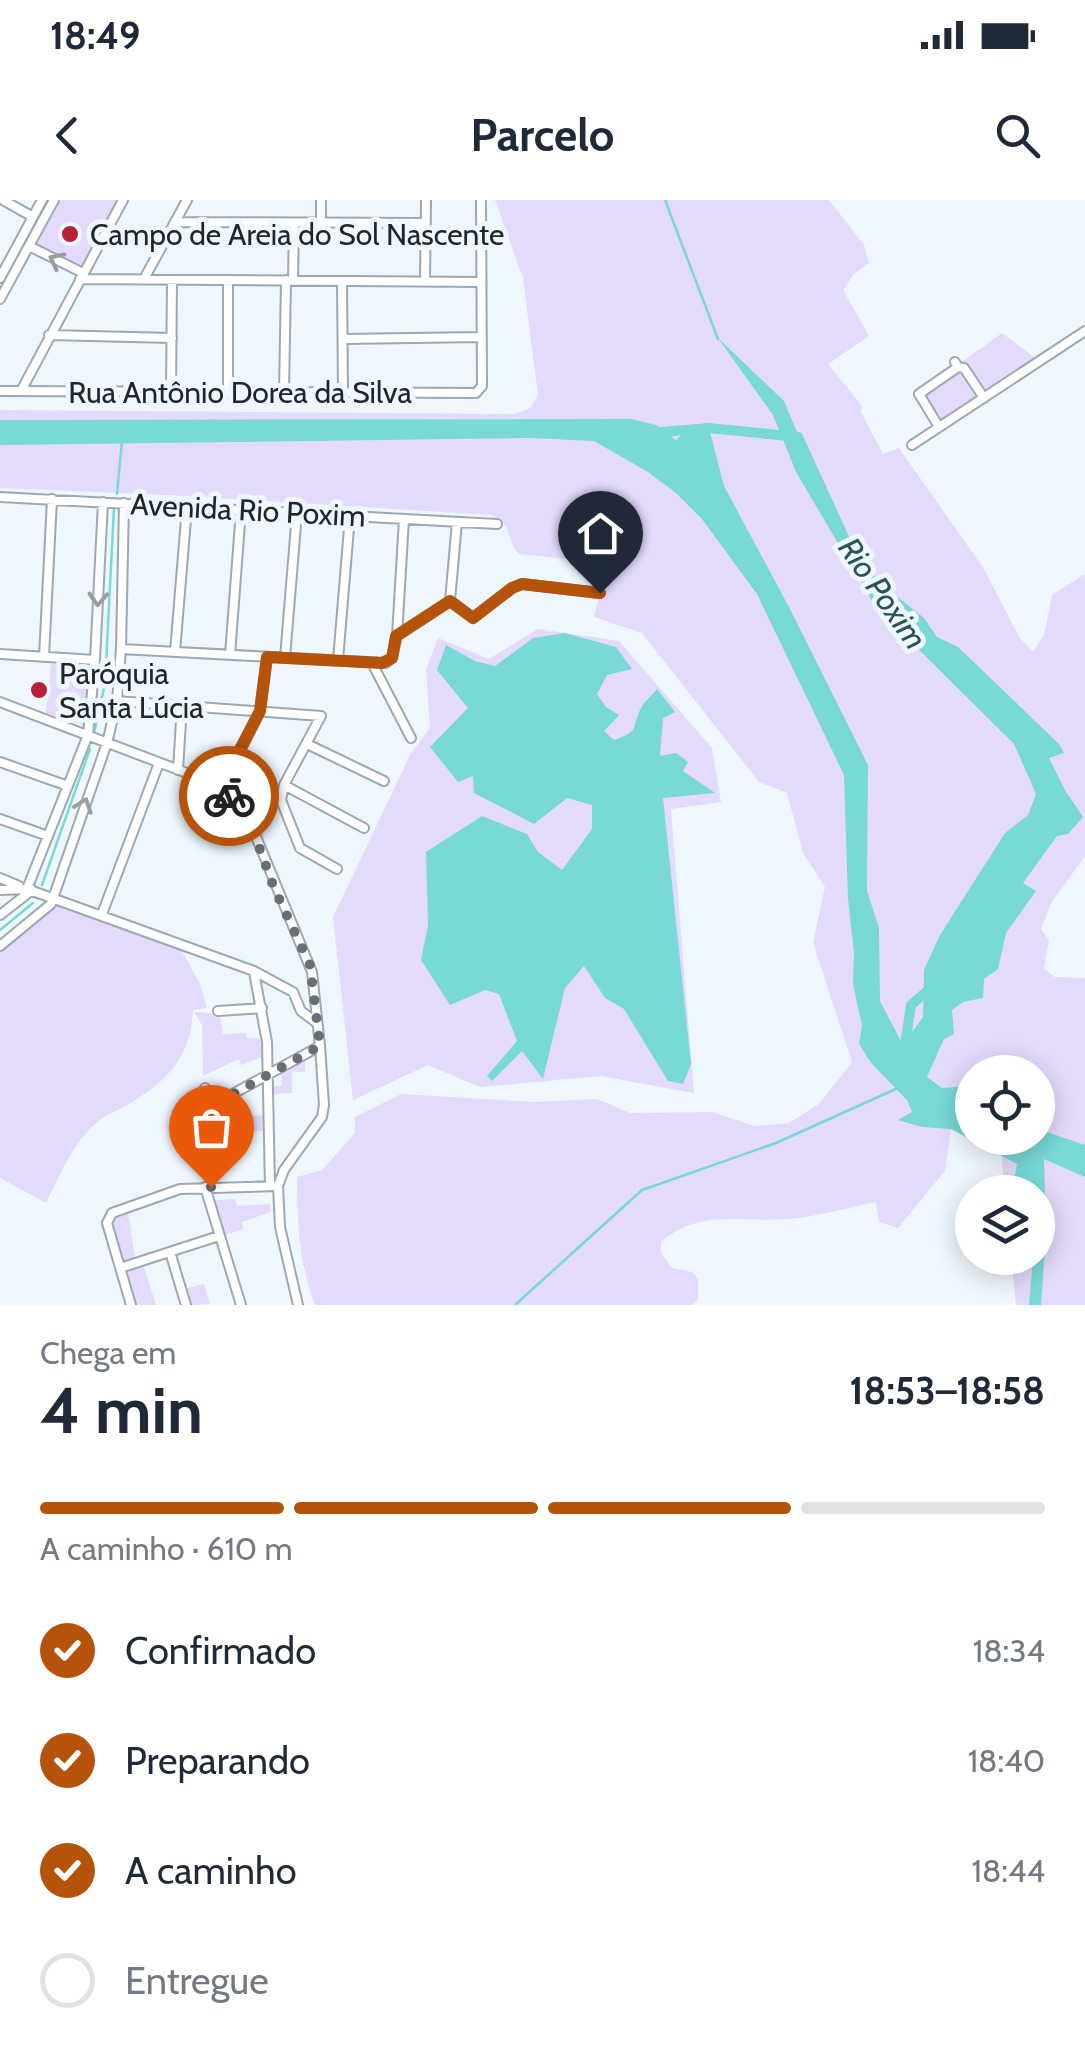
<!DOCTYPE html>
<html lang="pt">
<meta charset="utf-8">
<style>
body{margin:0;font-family:Cabin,sans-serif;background:#f2f2f3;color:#1f2937;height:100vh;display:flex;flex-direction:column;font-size:38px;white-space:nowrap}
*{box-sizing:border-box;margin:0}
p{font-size:32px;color:#747a83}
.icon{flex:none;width:55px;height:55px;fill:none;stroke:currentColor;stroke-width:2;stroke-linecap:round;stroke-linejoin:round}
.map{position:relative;height:1105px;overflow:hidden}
.sheet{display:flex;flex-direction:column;background:#fff;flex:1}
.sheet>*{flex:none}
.tools{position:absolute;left:955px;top:855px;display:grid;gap:20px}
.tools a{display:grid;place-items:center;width:100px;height:100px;border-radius:50%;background:#fff;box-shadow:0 5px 25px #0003;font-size:50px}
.pin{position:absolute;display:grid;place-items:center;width:85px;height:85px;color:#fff;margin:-102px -42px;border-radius:50% 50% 50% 0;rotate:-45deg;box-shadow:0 0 10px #0007}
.pin .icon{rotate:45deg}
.courier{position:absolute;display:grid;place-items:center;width:100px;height:100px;margin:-50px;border:8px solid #b45309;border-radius:50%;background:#fff;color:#222;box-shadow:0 2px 12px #0007}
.overview em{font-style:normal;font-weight:700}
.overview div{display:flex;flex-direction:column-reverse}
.overview{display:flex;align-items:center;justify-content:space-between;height:170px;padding:0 40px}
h1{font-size:65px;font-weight:700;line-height:75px}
.bar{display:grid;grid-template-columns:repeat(4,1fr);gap:15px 10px;align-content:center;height:120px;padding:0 40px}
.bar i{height:12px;border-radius:8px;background:#e0e1e3}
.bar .selected{background:#b45309}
.bar p{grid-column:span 4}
ol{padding:0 40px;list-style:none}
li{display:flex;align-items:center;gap:30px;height:110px}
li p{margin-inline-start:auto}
li .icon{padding:10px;border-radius:50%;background:#b45309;color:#fff;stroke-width:4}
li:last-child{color:#747a83}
li i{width:55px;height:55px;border:5px solid #e0e1e3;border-radius:50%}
.status{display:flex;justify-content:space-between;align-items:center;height:70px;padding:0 50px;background:#fff;direction:ltr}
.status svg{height:28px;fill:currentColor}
header{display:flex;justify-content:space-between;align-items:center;height:130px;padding:0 40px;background:#fff;font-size:45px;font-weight:700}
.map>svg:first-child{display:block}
.green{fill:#e4dafc}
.water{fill:#79d9d6}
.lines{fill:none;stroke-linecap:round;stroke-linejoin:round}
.stream{stroke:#79d9d6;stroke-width:2.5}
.river{stroke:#79d9d6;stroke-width:10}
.minor-casing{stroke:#9ca8b2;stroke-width:12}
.minor{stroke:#fff;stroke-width:8}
.oneway{stroke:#9b9d9f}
.done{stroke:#696e74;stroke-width:10;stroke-dasharray:0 18}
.route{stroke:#b45309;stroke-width:12}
.poi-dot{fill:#b52239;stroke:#eff7fe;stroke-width:4}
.labels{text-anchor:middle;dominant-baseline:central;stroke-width:10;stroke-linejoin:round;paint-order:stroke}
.poi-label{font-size:30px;fill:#212529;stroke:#eff7fe;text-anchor:start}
.street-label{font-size:30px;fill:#212529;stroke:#eff7fe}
.water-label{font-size:32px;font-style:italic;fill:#285452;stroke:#eff7fe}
</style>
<div class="status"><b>18:49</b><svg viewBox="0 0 49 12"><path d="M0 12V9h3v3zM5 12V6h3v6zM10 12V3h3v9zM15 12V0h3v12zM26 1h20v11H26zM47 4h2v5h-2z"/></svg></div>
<header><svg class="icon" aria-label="back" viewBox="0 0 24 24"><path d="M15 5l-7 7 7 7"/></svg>Parcelo<svg class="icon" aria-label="search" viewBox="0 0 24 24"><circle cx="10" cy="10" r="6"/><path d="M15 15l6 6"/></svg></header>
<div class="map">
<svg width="1085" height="1105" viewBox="0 0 1085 1105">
<rect width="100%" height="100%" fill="#eff7fe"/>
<path class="green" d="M57 0H118L82 69 33 46Z
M495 0H829L864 45 869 63 853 75 843 90 869 136 828 164 862 206 861 212 883 254 899 248 984 369 1019 437 1033 452 1044 435 1052 395 1085 374V656L1052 702 1041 729 1049 740 1044 769 1055 777 1085 778V1105H1016L1011 1058H1038V992H1004L1001 944 1038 938V872H972V931L952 922 945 971 898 1028 879 1022 876 1002C847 1008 818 1016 790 1019 743 1023 700 1008 661 1042V1053L672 1068 692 1072 698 1079V1100L691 1105H315C299 1064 297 1021 297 977L322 970 355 933V917L401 894 533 902 597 899 630 913 712 912 755 926 789 923 819 904 852 862 813 743 825 687 803 653 787 593 759 582 642 433 594 417 607 363 519 354C504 339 515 325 491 315L167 295 0 288V210L515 214 530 208 538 195 523 78Z
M1002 133 1037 159 984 194 963 161Z
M959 171 977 199 940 222 923 196Z
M538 429 619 441 712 548 721 602 671 609 694 893 601 876 480 887 428 865 353 900 333 717 411 553 430 528 426 470 438 438 489 459Z
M51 464 91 465 83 525 46 513Z
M59 704 182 751 200 784 207 808 193 810C191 852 172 877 137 899 124 908 108 913 96 923 72 945 60 975 46 1003L0 978V748Z
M194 812 220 814 223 834 246 833 247 838 260 839 262 857 241 865 239 859 203 876 202 825Z
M305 860V872H292V893L272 894V886H282L281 873Z
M267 915 268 931H241L242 947H215V933L241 931V917Z
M235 999 237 1006 270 1004 271 1012 242 1022 243 1029 224 1035 213 1000Z
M128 1013 135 1057 122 1061 112 1018Z
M143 1064 156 1105H134L122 1070Z
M204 1084 210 1104 188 1105 184 1089Z"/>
<path class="water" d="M718 138 784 201 845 346 889 390 924 418 937 437 958 447 1059 544 1064 553 1049 558 1065 590 1083 617 1068 634 1057 636 1023 683 1036 691 1006 733 998 769 984 779 983 798 963 802 952 810 954 834 944 839 927 877 942 888 969 886 972 889V938H1038V929L1085 945V977L1044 959 1046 1035 1041 1105H1029L1033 1058H1038V992H1012L1017 964 951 929 922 927 898 920 912 912 907 900 872 864 859 844 862 826 853 784 854 753 848 699 844 575 757 394 702 319 676 293 648 272 594 241 531 238 0 245V220L631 219 656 225 676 240 687 230 709 228 724 286 790 409 868 565 867 691 879 728 880 801 903 845 923 817 924 770 940 735 1005 633 1028 615 1036 594 1014 544 875 406 796 272 773 215Z
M565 433 616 447 632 469 607 475 597 494 606 507 619 515 604 531 614 540C640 531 631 530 640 510 643 503 652 495 657 489L675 512 663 518 660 556 676 553 688 562 683 571 715 593 663 598 691 864 683 884 668 881 624 809 605 798 584 766 565 788 543 879 522 851 492 881 487 876 517 841 499 794 485 790 450 805 421 760 428 725 426 652 482 616 527 634 538 652 562 670 592 629V605L567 598 534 624 474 593 473 576 458 582 430 547 468 508 437 470 446 445 475 461 495 466 533 438Z"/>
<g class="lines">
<path class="stream" d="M665 0 718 139
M117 294 122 241
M94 533 105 484 114 308
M42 685 90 549
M0 730 33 703
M515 1105 642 990 776 943 898 888"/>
<path class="river" d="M651 233 709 228 798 237 852 355
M903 858 911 805 933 786"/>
<g class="minor-casing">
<path id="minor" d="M3 0 33 17
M175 22 425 23
M321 23V0
M29 46 83 73
M0 78 42 0
M80 79 480 82
M144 79 187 0
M293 80 294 23
M342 81 343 194
M425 81 426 0
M0 99 54 0
M49 135 172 138
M343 139 481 137
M955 162 958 167 964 168 984 198
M0 191 476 193 482 186 481 0
M21 191 123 0
M171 192 172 80
M228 193V80
M284 193 286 80
M939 227 919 194 958 167
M912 245 1085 131
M0 297 497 324
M450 401 473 418 512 388 522 384 599 393
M450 401 457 322
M397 436 450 401
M121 449 386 463 392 458 397 436 404 319
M175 452 187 307
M0 454 95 460
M230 455 241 310
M44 457 52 299
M285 458 297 313
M338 460 350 316
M372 463 411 538
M117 501 321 516 284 585 281 600 300 648 337 669
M0 502 208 581 235 602 250 622 312 772 320 846 324 905 322 917 284 970 278 986 280 1027 298 1105
M307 544 384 581
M0 562 68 586
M178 570 182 505
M284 585 364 628
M221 589 260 511 267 457
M0 619 48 636
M0 678 19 686
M27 689 88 535 95 460 103 302
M0 690 27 689 254 771 293 792 301 811 317 823
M102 714 159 563
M0 715 32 690
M0 746 51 704 107 543 117 501 121 449 124 303
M254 772 267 842 270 986
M218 811 262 808
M205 888 209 907 211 987
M209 907 320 846
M205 987 241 1105
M170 1052 186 1105
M120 1068 219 1036
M131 1105 107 1023 112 1013 180 989 278 986"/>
</g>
<use href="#minor" class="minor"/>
</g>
<defs><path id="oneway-chevron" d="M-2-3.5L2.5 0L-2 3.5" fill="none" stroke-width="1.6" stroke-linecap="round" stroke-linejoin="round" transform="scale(2.5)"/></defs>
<g class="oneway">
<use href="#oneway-chevron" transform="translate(56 60) rotate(-153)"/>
<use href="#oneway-chevron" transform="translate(98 399) rotate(93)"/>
<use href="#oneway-chevron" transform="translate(84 605) rotate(-71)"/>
</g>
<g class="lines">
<path class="done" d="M211 987 210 907 320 846 310 765 274 688 250 622 229 596"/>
<path class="route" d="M229 596 220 588 260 511 267 457 382 463 392 458 396 436 450 401 473 418 512 388 522 384 600 393"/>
</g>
<g class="poi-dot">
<circle cx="70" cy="34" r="10"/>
<circle cx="39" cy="490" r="10"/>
</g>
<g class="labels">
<g class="poi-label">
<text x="90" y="34">Campo de Areia do Sol Nascente</text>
<text x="59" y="473">Paróquia<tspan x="59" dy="34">Santa Lúcia</tspan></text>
</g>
<g class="street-label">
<text x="240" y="192">Rua Antônio Dorea da Silva</text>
<text transform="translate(248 310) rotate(3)">Avenida Rio Poxim</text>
</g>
<g class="water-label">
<text transform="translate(883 393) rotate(55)">Rio Poxim</text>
</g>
</g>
</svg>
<div class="tools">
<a><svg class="icon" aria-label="locate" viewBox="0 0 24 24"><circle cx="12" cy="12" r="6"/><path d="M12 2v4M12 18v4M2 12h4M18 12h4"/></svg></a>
<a><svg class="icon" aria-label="layers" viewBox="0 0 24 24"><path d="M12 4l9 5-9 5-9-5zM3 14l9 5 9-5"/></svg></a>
</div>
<div class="pin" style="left:211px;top:987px;background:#ea580c"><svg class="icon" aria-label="bag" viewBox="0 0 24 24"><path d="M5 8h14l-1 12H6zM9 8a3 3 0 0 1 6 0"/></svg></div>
<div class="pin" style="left:600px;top:393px;background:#1f2937"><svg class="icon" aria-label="home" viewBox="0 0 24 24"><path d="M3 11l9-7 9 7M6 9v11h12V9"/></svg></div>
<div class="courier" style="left:229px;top:596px"><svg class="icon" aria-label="bike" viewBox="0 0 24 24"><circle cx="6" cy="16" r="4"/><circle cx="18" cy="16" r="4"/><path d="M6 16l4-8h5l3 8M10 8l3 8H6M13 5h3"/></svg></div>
</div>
<section class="sheet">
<div class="overview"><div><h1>4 min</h1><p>Chega em</p></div><em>18:53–18:58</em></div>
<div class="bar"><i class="selected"></i><i class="selected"></i><i class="selected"></i><i></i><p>A caminho · 610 m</p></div>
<ol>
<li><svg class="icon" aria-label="check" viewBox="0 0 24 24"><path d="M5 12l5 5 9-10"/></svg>Confirmado<p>18:34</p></li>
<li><svg class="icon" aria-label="check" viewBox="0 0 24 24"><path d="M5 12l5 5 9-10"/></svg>Preparando<p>18:40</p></li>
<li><svg class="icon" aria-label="check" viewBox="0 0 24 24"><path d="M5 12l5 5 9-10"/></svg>A caminho<p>18:44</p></li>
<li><i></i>Entregue</li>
</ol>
</section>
